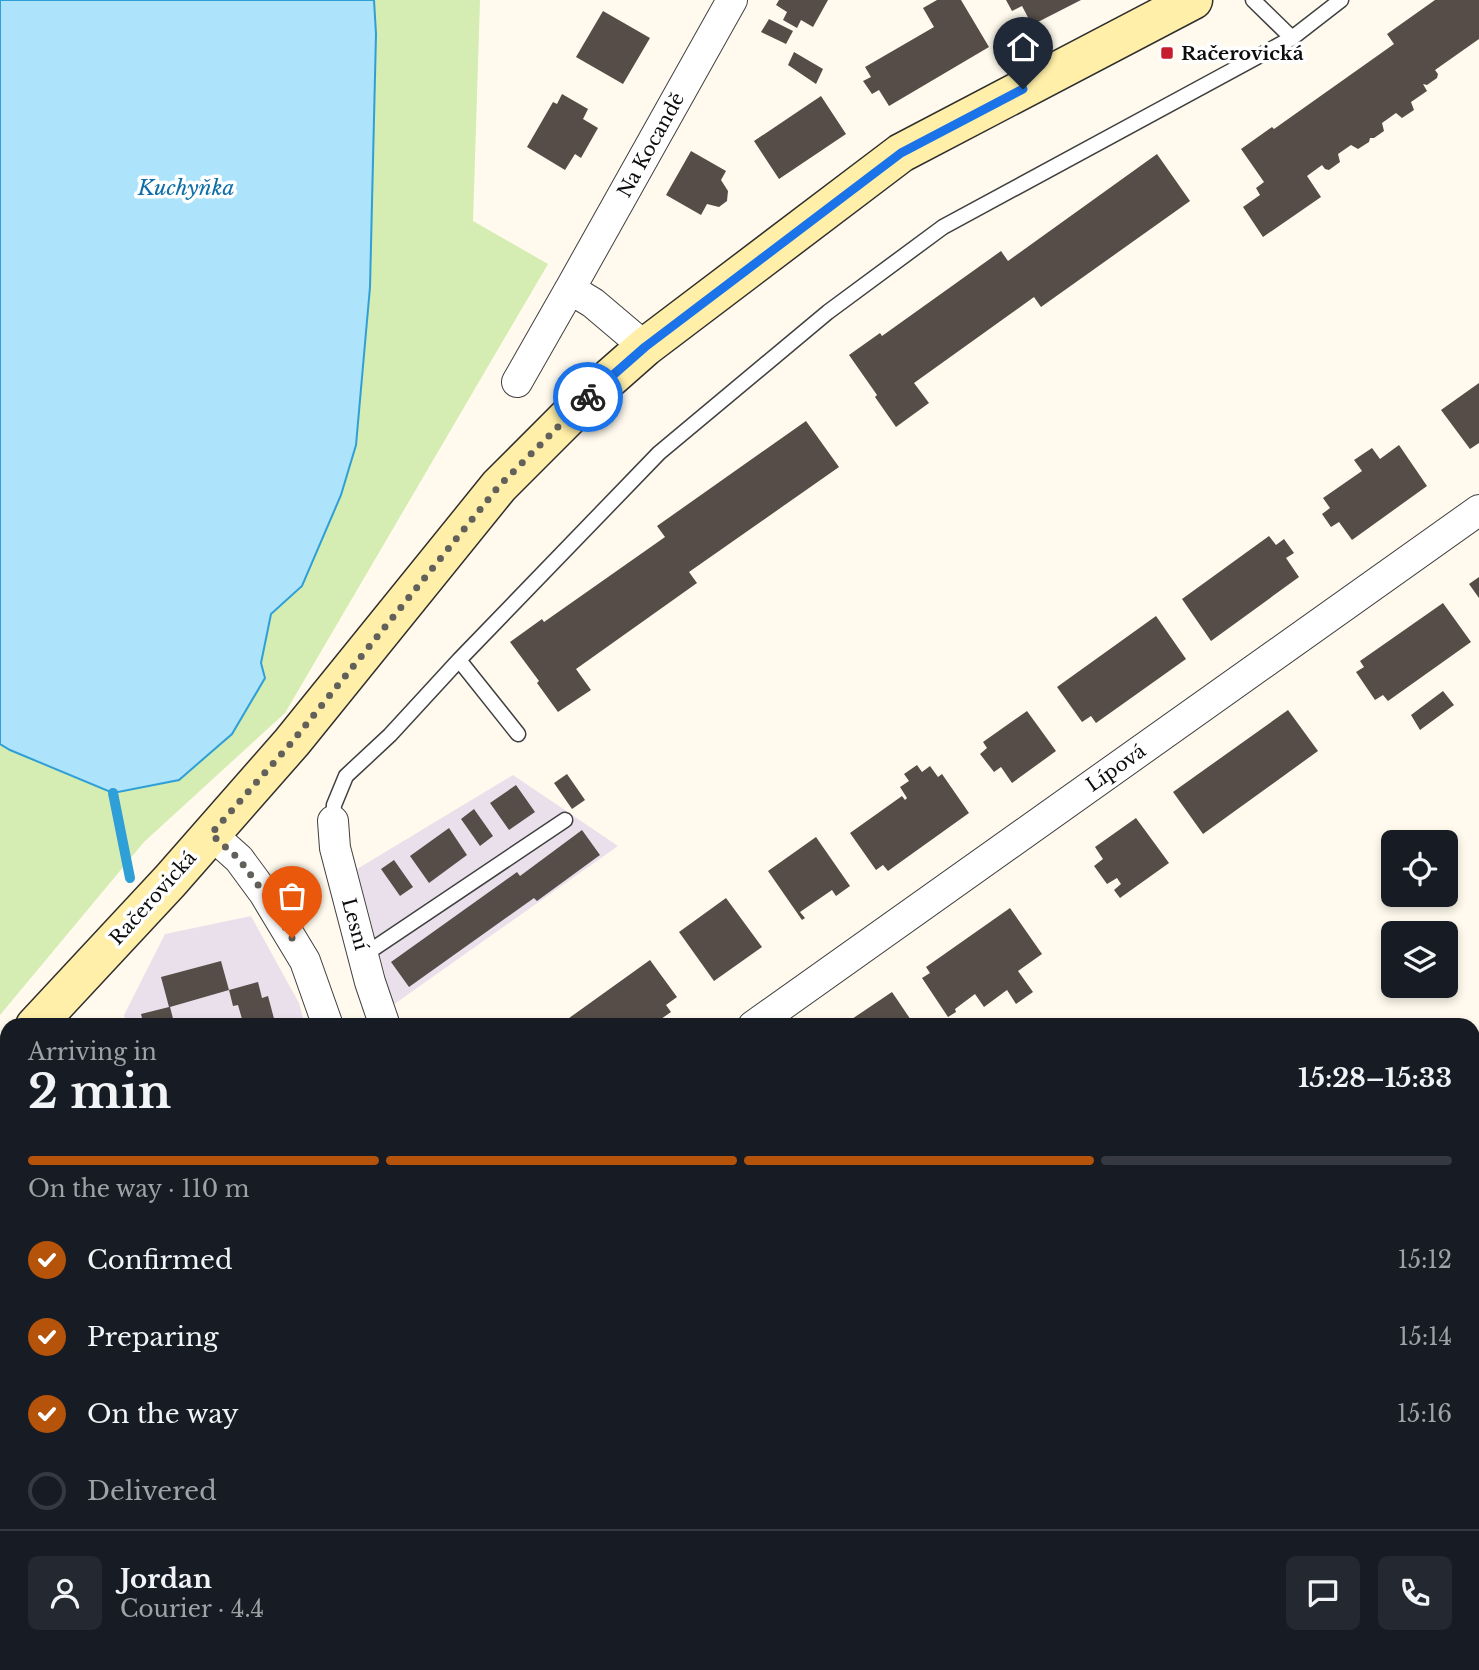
<!DOCTYPE html>
<meta charset="utf-8">
<style>
body{margin:0;font-family:"Libre Baskerville",serif;background:#242831;color:#f1f3f6;height:100vh;display:flex;flex-direction:column;font-size:26px;white-space:nowrap}
*{box-sizing:border-box;margin:0}
p{font-size:23px;color:#9ea1a6}
.icon{flex:none;width:38px;height:38px;fill:none;stroke:currentColor;stroke-width:2;stroke-linecap:round;stroke-linejoin:round}
.map{position:relative;flex:1;overflow:hidden}
.drawer{position:absolute;left:0px;top:1018px;width:1480px;height:653px;display:flex;flex-direction:column;background:#171b24;border-radius:21px 21px 0 0;box-shadow:0 4px 10px #0003}
.drawer>*{flex:none}
.controls{position:absolute;left:1381px;top:830px;display:grid;gap:14px}
.controls a{display:grid;place-items:center;width:77px;height:77px;border-radius:10px;background:#171b24;box-shadow:0 4px 10px #0003;font-size:35px}
.pin{position:absolute;display:grid;place-items:center;width:60px;height:60px;color:#fff;margin:-72px -30px;border-radius:50% 50% 50% 0;rotate:-45deg;box-shadow:0 0 7px #0007}
.pin .icon{rotate:45deg}
.courier{position:absolute;display:grid;place-items:center;width:70px;height:70px;margin:-35px;border:5px solid #1a73e8;border-radius:50%;background:#fff;color:#222;box-shadow:0 2px 9px #0007}
.headline em{font-style:normal;font-weight:700}
.headline div{display:flex;flex-direction:column-reverse}
.headline{display:flex;align-items:center;justify-content:space-between;height:119px;padding:0 28px}
h1{font-size:46px;font-weight:700;line-height:52px}
.bar{display:grid;grid-template-columns:repeat(4,1fr);gap:10px 7px;align-content:center;height:84px;padding:0 28px}
.bar i{height:9px;border-radius:5px;background:#363941}
.bar .current{background:#b45309}
.bar p{grid-column:span 4}
.line{display:flex;align-items:center;gap:18px;padding:0 28px;border-top:2px solid #363941}
.line div{flex:1}
.round{display:grid;place-items:center;flex:none;width:74px;height:74px;border-radius:10px;background:#242831}
ol{padding:0 28px;list-style:none}
li{display:flex;align-items:center;gap:21px;height:77px}
li p{margin-inline-start:auto}
li .icon{padding:7px;border-radius:50%;background:#b45309;color:#fff;stroke-width:4}
li:last-child{color:#9ea1a6}
li i{width:38px;height:38px;border:4px solid #363941;border-radius:50%}
.map>svg:first-child{display:block}
.industrial{fill:#eae0ec}
.green{fill:#d5ecb3}
.forest{fill:#b9de91}
.water{fill:#ade3fb;stroke:#2f9fd7;stroke-width:2}
.lines{fill:none;stroke-linecap:round;stroke-linejoin:round}
.stream{stroke:#2f9fd7;stroke-width:10}
.building{fill:#564d48}
.lane-casing{stroke:#404040;stroke-width:17}
.street-casing{stroke:#404040;stroke-width:32}
.secondary-casing{stroke:#2f2f2f;stroke-width:41}
.lane{stroke:#fff;stroke-width:14}
.street{stroke:#fff;stroke-width:30}
.secondary{stroke:#ffefa8;stroke-width:38}
.done{stroke:#62605b;stroke-width:7;stroke-dasharray:0 12.6}
.route{stroke:#1a73e8;stroke-width:9}
.poi-dot{fill:#c71b2e;stroke:#fff;stroke-width:2.5}
.labels{text-anchor:middle;dominant-baseline:central;stroke-width:7;stroke-linejoin:round;paint-order:stroke}
.poi-label{font-size:19px;font-weight:bold;fill:#0d0d0d;stroke:#fff;text-anchor:start}
.street-label{font-size:19px;fill:#0d0d0d;stroke:#fff}
.water-label{font-size:21px;font-style:italic;fill:#0d6ea8;stroke:#fff}
</style>
<div class="map">
<svg width="1479" height="1670" viewBox="0 0 1479 1670">
<rect width="100%" height="100%" fill="#fffaed"/>
<path class="industrial" d="M513 775 618 846 393 1005 357 869Z
M251 916 299 1003 305 1025H126L124 1015 165 934Z"/>
<path class="green" d="M374 0H480L473 221 548 264 285 713 144 842 0 1015V744L11 750 113 793 265 678 261 663 271 614 302 586 356 445 370 287 376 35Z"/>
<path class="forest" d="M511 1664H651L655 1670H513Z"/>
<path class="water" d="M0 0H374L376 34 370 287 356 445 341 495 302 586 271 614 261 663 265 678 232 734 179 780 113 793 10 750 0 744Z"/>
<g class="lines">
<path class="stream" d="M113 793 130 878"/>
</g>
<path class="building" d="M779 0H828L813 27 801 20 797 28 783 20 787 12 776 5Z
M937 0H961L989 47 889 106 879 90 872 94 863 81 871 77 865 67 934 27 923 8Z
M1006 0H1081L1032 25 1022 6 1012 11Z
M1435 0H1479V39L1435 70 1438 74 1437 78 1427 85 1423 84 1427 91 1411 102 1414 110 1402 118 1396 113 1382 123 1384 131 1374 138H1370L1369 142 1358 149 1351 145 1338 154 1340 162 1329 170 1325 169 1322 165 1307 176 1321 197 1263 237 1243 207 1260 195 1256 188 1264 182 1241 149 1272 127 1274 129 1394 44 1387 34Z
M603 11 650 38 623 84 576 57Z
M769 19 793 31 786 44 761 32Z
M794 52 823 69 816 84 788 65Z
M562 94 588 109 583 119 598 128 581 158 575 154 565 170 527 147 553 102 557 104Z
M821 96 846 134 779 179 754 141Z
M691 151 726 171 721 180 728 191 727 201 719 207 707 204 701 215 666 195Z
M1157 154 1190 201 1041 307 1034 297 914 383 929 403 896 427 875 397 877 395 849 355 880 333 882 336 1001 251 1008 261Z
M1479 383V443L1470 449 1441 410Z
M806 421 839 467 689 572 697 583 576 669 591 690 558 712 537 683 539 681 510 642 542 619 544 622 665 537 657 526Z
M1399 445 1427 486 1352 540 1339 522 1331 527 1322 514 1330 508 1323 498 1362 471 1354 460 1372 448 1380 459Z
M1269 536 1276 545 1284 539 1294 553 1286 558 1299 577 1211 641 1182 599Z
M1479 577V598L1469 584Z
M1443 603 1471 642 1388 701 1383 695 1375 700 1356 672 1364 667 1360 661Z
M1156 616 1186 659 1096 723 1091 716 1082 722 1057 687Z
M1443 691 1454 705 1420 730 1411 715Z
M1288 710 1318 751 1203 834 1173 792Z
M1027 711 1056 751 1012 783 1001 767 994 772 980 754 987 748 983 742Z
M917 765 922 772 930 766 938 777 942 774 969 813 888 871 883 865 876 870 850 833 902 796 905 800 907 798 900 787 909 781 904 774Z
M567 774 585 800 572 809 554 783Z
M516 785 535 812 509 830 490 803Z
M474 809 493 836 480 846 461 819Z
M1136 818 1169 863 1120 898 1114 890 1121 884 1117 878 1107 884 1094 866 1103 859 1095 847Z
M449 828 467 855 429 883 410 856Z
M582 830 600 855 537 901 534 898 409 987 391 962 517 872 520 876Z
M816 837 850 886 836 896 832 890 800 912 805 918 802 920 768 871Z
M394 860 413 887 400 896 381 869Z
M726 898 762 947 714 981 679 932Z
M1010 908 1042 954 1018 971 1033 992 1016 1004 1007 990 984 1007 975 994 955 1009 956 1012 948 1017 922 978 930 973 926 967Z
M650 960 677 997 666 1005 671 1012 651 1026H558Z
M221 961 229 990 170 1007 175 1026H144L141 1014 169 1007 161 977Z
M258 982 262 998 268 996 276 1026H244L238 1005 233 1006 229 990Z
M892 992 915 1026H842L846 1023Z
M1474 1122 1479 1130V1140L1474 1144Z
M1474 1286 1479 1294V1347L1474 1351Z
M7 1367V1437L0 1440V1371Z
M325 1664H340L342 1670H318L317 1667Z
M945 1664H973L977 1670H937Z
M1021 1664H1046L1038 1670H1025Z"/>
<g class="lines">
<g class="lane-casing">
<path id="lane" d="M1253 0 1292 38 1341 0
M459 660 518 734
M333 821 334 805 346 776 390 735 459 660 659 453 828 312 943 227 1292 38
M364 955 565 820
M0 1242 7 1240
M0 1329 7 1323"/>
</g>
<g class="street-casing">
<path id="street" d="M570 289 732 0
M517 382 570 289 593 303 645 347
M333 821 335 848 370 982 385 1026
M211 834 239 859 264 893 305 961 328 1026
M753 1026 1479 510
M1474 1215 1479 1211
M495 1664 498 1670
M679 1664 682 1670
M828 1670 836 1664"/>
</g>
<g class="secondary-casing">
<path id="secondary" d="M35 1026 170 881 292 742 499 486 586 399 645 347 901 153 1193 0
M0 1063 7 1055"/>
</g>
<use href="#lane" class="lane"/>
<use href="#street" class="street"/>
<use href="#secondary" class="secondary"/>
</g>
<g class="lines">
<path class="done" d="M292 938 264 893 239 859 211 834 292 742 499 486 588 397"/>
<path class="route" d="M588 397 645 347 901 153 1023 89"/>
</g>
<rect class="poi-dot" x="1160" y="46" width="14" height="14" rx="3.5"/>
<g class="labels">
<g class="poi-label">
<text x="1181" y="53">Račerovická</text>
</g>
<g class="street-label">
<text transform="translate(651 145) rotate(-61)">Na Kocandě</text>
<text transform="translate(1116 768) rotate(-35)">Lípová</text>
<text transform="translate(153 898) rotate(-48)">Račerovická</text>
<text transform="translate(355 924) rotate(75)">Lesní</text>
</g>
<g class="water-label">
<text x="186" y="188">Kuchyňka</text>
</g>
</g>
</svg>
<div class="controls">
<a><svg class="icon" aria-label="locate" viewBox="0 0 24 24"><circle cx="12" cy="12" r="6"/><path d="M12 2v4M12 18v4M2 12h4M18 12h4"/></svg></a>
<a><svg class="icon" aria-label="layers" viewBox="0 0 24 24"><path d="M12 4l9 5-9 5-9-5zM3 14l9 5 9-5"/></svg></a>
</div>
<div class="pin" style="left:292px;top:938px;background:#ea580c"><svg class="icon" aria-label="bag" viewBox="0 0 24 24"><path d="M5 8h14l-1 12H6zM9 8a3 3 0 0 1 6 0"/></svg></div>
<div class="pin" style="left:1023px;top:89px;background:#1f2937"><svg class="icon" aria-label="home" viewBox="0 0 24 24"><path d="M3 11l9-7 9 7M6 9v11h12V9"/></svg></div>
<div class="courier" style="left:588px;top:397px"><svg class="icon" aria-label="bike" viewBox="0 0 24 24"><circle cx="6" cy="16" r="4"/><circle cx="18" cy="16" r="4"/><path d="M6 16l4-8h5l3 8M10 8l3 8H6M13 5h3"/></svg></div>
<section class="drawer">
<div class="headline"><div><h1>2 min</h1><p>Arriving in</p></div><em>15:28–15:33</em></div>
<div class="bar"><i class="current"></i><i class="current"></i><i class="current"></i><i></i><p>On the way · 110 m</p></div>
<ol>
<li><svg class="icon" aria-label="check" viewBox="0 0 24 24"><path d="M5 12l5 5 9-10"/></svg>Confirmed<p>15:12</p></li>
<li><svg class="icon" aria-label="check" viewBox="0 0 24 24"><path d="M5 12l5 5 9-10"/></svg>Preparing<p>15:14</p></li>
<li><svg class="icon" aria-label="check" viewBox="0 0 24 24"><path d="M5 12l5 5 9-10"/></svg>On the way<p>15:16</p></li>
<li><i></i>Delivered</li>
</ol>
<div class="line" style="height:126px"><a class="round"><svg class="icon" aria-label="person" viewBox="0 0 24 24"><circle cx="12" cy="8" r="4"/><path d="M4 21q1-7 8-7t8 7"/></svg></a><div><b>Jordan</b><p>Courier · 4.4</p></div><a class="round"><svg class="icon" aria-label="chat" viewBox="0 0 24 24"><path d="M4 5h16v11H9l-5 4z"/></svg></a><a class="round"><svg class="icon" aria-label="phone" viewBox="0 0 24 24"><path d="M5 4h4l2 5-3 2q2 4 5 5l2-3 5 2v4C11 20 4 13 5 4z"/></svg></a></div>
</section>
</div>
